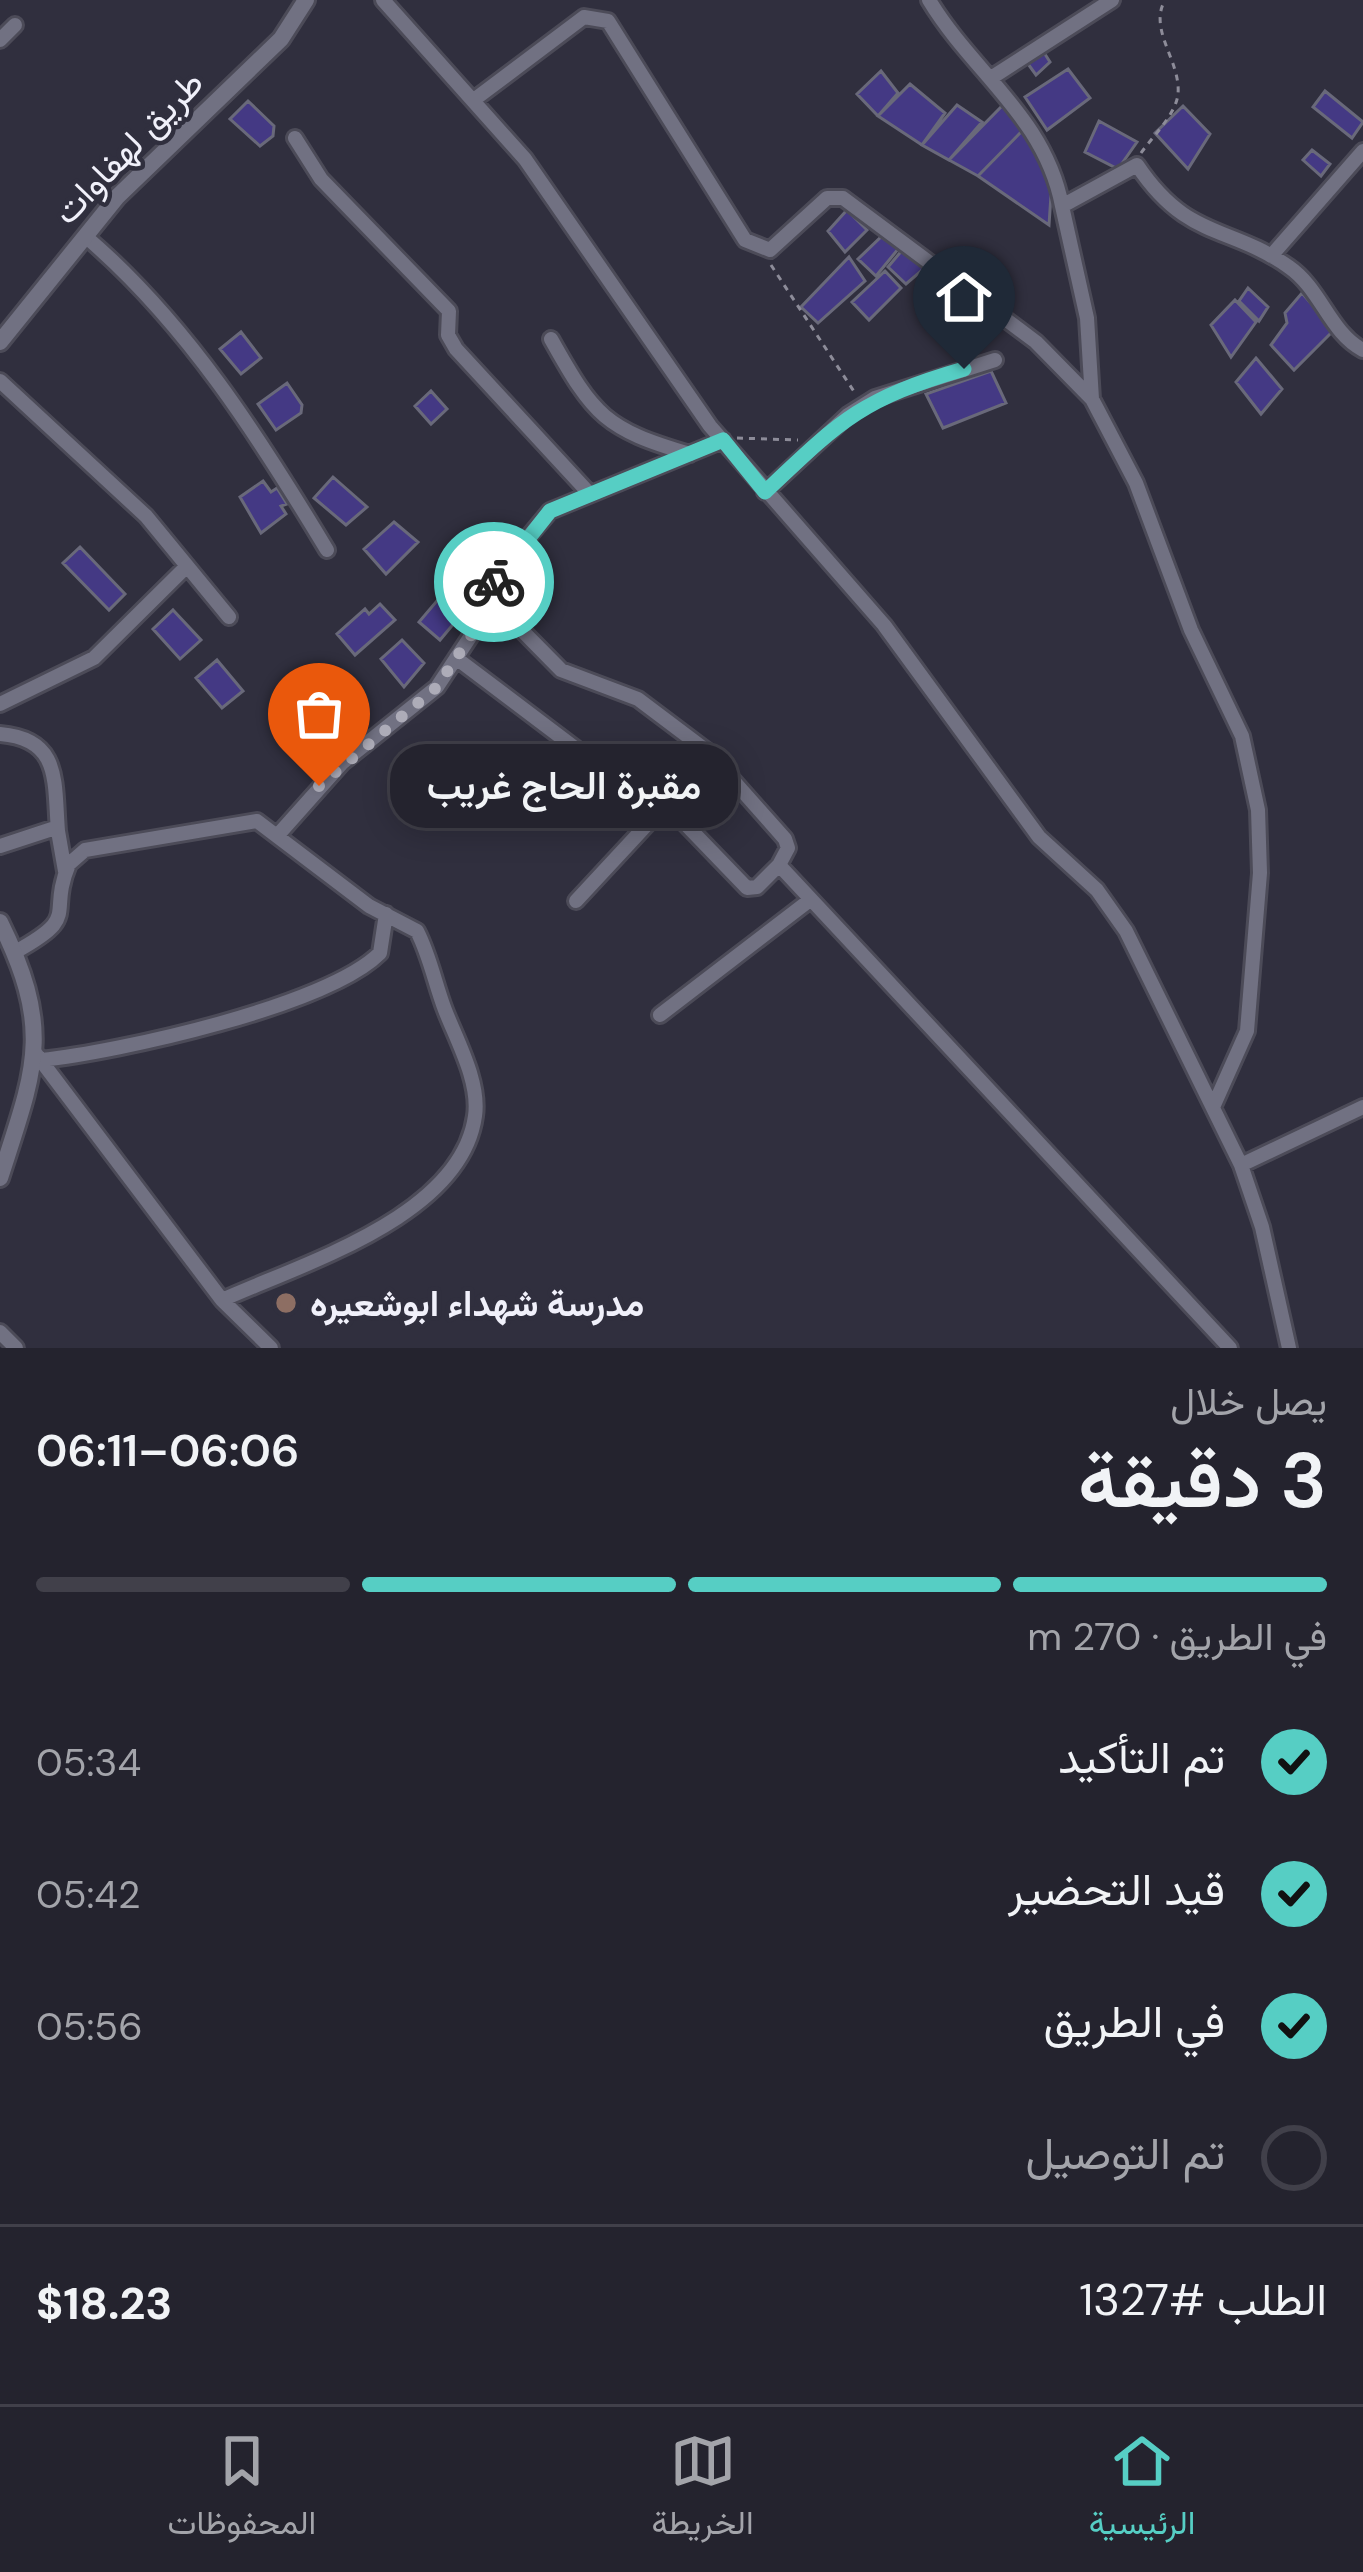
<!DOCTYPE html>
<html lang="ar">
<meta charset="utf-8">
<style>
body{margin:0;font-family:"DM Sans",Vazirmatn,sans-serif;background:#302f3a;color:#f1f3f6;direction:rtl;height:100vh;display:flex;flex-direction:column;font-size:45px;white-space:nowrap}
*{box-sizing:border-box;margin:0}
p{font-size:39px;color:#a3a4aa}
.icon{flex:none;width:66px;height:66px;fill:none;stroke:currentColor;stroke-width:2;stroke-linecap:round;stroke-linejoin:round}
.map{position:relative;height:1348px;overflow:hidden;direction:ltr}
.drawer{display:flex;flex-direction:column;background:#24232e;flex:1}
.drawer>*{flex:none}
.pin{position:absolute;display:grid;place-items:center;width:102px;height:102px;color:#fff;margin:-123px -51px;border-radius:50% 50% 50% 0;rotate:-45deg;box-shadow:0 0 12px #0007}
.pin .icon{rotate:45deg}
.courier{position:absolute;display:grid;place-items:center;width:120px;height:120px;margin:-60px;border:9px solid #56cec4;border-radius:50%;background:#fff;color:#222;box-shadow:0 3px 15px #0007}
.bubble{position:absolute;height:84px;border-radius:36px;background:#24232e;box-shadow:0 6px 30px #0003,0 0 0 3px #41404a;font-size:39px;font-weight:600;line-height:84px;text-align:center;direction:rtl}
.head em{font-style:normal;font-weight:600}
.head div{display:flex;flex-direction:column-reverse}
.head{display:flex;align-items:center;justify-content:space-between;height:204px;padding:0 36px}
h1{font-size:78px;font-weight:600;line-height:90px}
.bar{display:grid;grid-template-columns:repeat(4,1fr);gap:18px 12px;align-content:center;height:144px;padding:0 36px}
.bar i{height:15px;border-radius:9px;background:#41404a}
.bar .current{background:#56cec4}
.bar p{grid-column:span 4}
.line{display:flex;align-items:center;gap:30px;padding:0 36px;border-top:3px solid #41404a}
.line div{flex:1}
ol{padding:0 36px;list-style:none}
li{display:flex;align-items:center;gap:36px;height:132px}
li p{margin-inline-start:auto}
li .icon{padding:12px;border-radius:50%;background:#56cec4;color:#111;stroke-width:4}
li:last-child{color:#a3a4aa}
li i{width:66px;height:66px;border:6px solid #41404a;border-radius:50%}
.tabs{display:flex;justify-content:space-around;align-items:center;height:168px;border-top:3px solid #41404a;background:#24232e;font-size:33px;color:#a3a4aa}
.tabs a{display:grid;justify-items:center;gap:6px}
.tabs .current{color:#56cec4}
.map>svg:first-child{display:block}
.building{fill:#443984;stroke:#69697a;stroke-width:3}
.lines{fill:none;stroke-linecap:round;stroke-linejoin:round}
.minor-casing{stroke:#4c4b58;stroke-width:20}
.tertiary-casing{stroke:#4c4b58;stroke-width:22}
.path{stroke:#8d8c99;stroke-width:3;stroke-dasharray:6 6;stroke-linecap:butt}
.minor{stroke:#717182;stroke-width:14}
.tertiary{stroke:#717182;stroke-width:16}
.done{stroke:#adacb8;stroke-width:12;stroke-dasharray:0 21.6}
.route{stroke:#56cec4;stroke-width:15}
.education-dot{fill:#8d6e63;stroke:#302f3e;stroke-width:4.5}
.labels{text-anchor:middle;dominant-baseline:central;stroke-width:9;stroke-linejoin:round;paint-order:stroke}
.street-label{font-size:36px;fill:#f0f0fa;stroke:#302f3e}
.poi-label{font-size:36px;font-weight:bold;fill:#f0f0fa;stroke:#302f3e;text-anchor:start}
</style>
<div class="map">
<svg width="1363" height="1348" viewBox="0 0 1363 1348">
<rect width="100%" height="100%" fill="#302f3e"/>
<path class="building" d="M1041 48 1050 62 1036 75 1023 57Z
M1068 69 1090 98 1047 130 1025 97Z
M881 71 898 93 878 116 857 94Z
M910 84 945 113 922 145 878 116Z
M1325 91 1363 122 1352 138 1313 107Z
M248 101 274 126 273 136 260 146 230 119Z
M957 105 982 122 949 160 922 145Z
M1003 105 1024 129 978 176 949 160Z
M1183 106 1210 134 1188 169 1155 133Z
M1099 121 1137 142 1118 169 1085 152Z
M1024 129 1052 180 1049 225 978 176Z
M1312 150 1330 164 1321 176 1303 160Z
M847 210 867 230 845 252 828 231Z
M881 237 899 248 876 276 858 259Z
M904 248 927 266 906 284 888 267Z
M849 257 865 281 818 323 801 307Z
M885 271 901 288 869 320 852 302Z
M1248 288 1268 307 1259 321 1239 301Z
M1302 293 1334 330 1294 370 1271 345 1287 323 1285 313Z
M1235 300 1256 322 1231 357 1211 325Z
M241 332 261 358 241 374 220 349Z
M1256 358 1282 389 1261 414 1236 382Z
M991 371 1006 403 943 428 926 394Z
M287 383 302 405 301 413 276 430 258 404Z
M431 391 447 409 431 424 415 406Z
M333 477 367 507 346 525 314 498Z
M263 481 271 492 277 488 287 504 281 506 286 514 261 533 240 497Z
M394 522 418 542 386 574 364 549Z
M80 547 125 594 109 610 63 563Z
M440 588 466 609 440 640 419 622 442 595 437 591Z
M380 604 395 620 355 655 337 634 365 609 369 614Z
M173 610 201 640 180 659 153 629Z
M402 640 424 663 404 687 381 659Z
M217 660 243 691 222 708 196 678Z
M343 687 367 711 342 740 324 725 318 711Z"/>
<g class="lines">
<g class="minor-casing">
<path id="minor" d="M383 0 525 159 710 426 884 625 1039 837 1097 890 1126 931 1241 1165 1262 1227 1289 1348
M929 0C973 73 1045 117 1062 206
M0 40 15 25
M991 78 1112 0
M475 99 584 17 608 21 745 240 770 250 827 198H843L1036 342 1092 399 1136 483 1191 630 1242 736 1258 810 1260 873 1247 1031 1214 1105
M295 138 321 179 449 311 448 335 456 349 588 492
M85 236C186 322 259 437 327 550
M1271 256 1363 151
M551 339C594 416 605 429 690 454
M0 381 146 516 229 617
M1092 399 1087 318 1062 206 1137 165C1188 241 1228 224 1289 267 1321 289 1330 333 1363 350
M765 492 848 415 875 398 995 360
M489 597 561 670 638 699 707 751 785 839 788 848 779 865 1230 1348
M456 658 583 754 666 804 747 888 757 887 779 865
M0 704 94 658 187 566
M0 734C61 739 54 781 58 831
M277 836 342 763 437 687 478 625 499 572 550 511 723 440
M0 846 52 829 58 831 65 871
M576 901 666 804
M15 952C82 915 47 917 69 864L85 850 257 821 369 906 417 931C430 956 435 984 445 1010 457 1041 480 1082 475 1116 461 1217 301 1264 222 1300L36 1054
M660 1015 810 900
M41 1060C118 1052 327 1006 380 953L386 914
M1241 1165 1363 1107
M222 1300 271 1348
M0 1332 16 1348"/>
</g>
<g class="tertiary-casing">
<path id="tertiary" d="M0 342 117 197 281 39 306 0
M0 922C54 1031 35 1069 0 1178"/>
</g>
<path class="path" d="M1141 153C1153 136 1176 114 1178 94 1181 61 1148 30 1165 0
M771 265 855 393
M737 438 798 440"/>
<use href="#minor" class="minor"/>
<use href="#tertiary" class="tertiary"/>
</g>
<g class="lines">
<path class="done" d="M319 786 437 687 478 625 494 582"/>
<path class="route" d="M494 582 550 511 723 440 765 492C841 420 861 399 964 369"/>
</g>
<circle class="education-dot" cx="286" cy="1303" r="12"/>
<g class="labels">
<g class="street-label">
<text transform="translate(128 147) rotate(-46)">طريق لهفاوات</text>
</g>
<g class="poi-label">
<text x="310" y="1303">مدرسة شهداء ابوشعيره</text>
</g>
</g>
</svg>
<div class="pin" style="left:319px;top:786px;background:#ea580c"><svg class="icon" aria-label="bag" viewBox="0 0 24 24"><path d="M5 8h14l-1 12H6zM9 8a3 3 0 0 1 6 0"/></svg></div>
<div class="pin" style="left:964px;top:369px;background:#1f2937"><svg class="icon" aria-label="home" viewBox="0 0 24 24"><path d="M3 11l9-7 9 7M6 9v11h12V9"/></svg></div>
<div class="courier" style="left:494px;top:582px"><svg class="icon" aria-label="bike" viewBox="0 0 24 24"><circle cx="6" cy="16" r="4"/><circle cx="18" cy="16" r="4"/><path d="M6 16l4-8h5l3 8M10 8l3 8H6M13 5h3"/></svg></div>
<div class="bubble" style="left:390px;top:744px;width:348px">مقبرة الحاج غريب</div>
</div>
<section class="drawer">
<div class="head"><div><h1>3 دقيقة</h1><p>يصل خلال</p></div><em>06:06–06:11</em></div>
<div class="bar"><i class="current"></i><i class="current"></i><i class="current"></i><i></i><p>في الطريق · 270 m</p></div>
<ol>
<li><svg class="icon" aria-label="check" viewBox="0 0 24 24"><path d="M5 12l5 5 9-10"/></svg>تم التأكيد<p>05:34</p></li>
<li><svg class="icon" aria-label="check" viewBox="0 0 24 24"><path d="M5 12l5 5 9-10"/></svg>قيد التحضير<p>05:42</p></li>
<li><svg class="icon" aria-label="check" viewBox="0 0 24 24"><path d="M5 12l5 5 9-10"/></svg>في الطريق<p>05:56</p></li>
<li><i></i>تم التوصيل</li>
</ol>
<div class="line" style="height:156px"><div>الطلب #1327</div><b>$18.23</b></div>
</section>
<nav class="tabs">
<a class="current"><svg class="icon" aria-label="home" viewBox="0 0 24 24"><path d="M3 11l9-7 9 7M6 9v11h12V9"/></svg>الرئيسية</a>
<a><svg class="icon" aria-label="map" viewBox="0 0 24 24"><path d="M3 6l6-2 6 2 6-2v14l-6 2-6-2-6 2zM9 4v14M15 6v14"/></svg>الخريطة</a>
<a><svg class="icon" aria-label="saved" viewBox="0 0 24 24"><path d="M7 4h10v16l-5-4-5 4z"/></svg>المحفوظات</a>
</nav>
